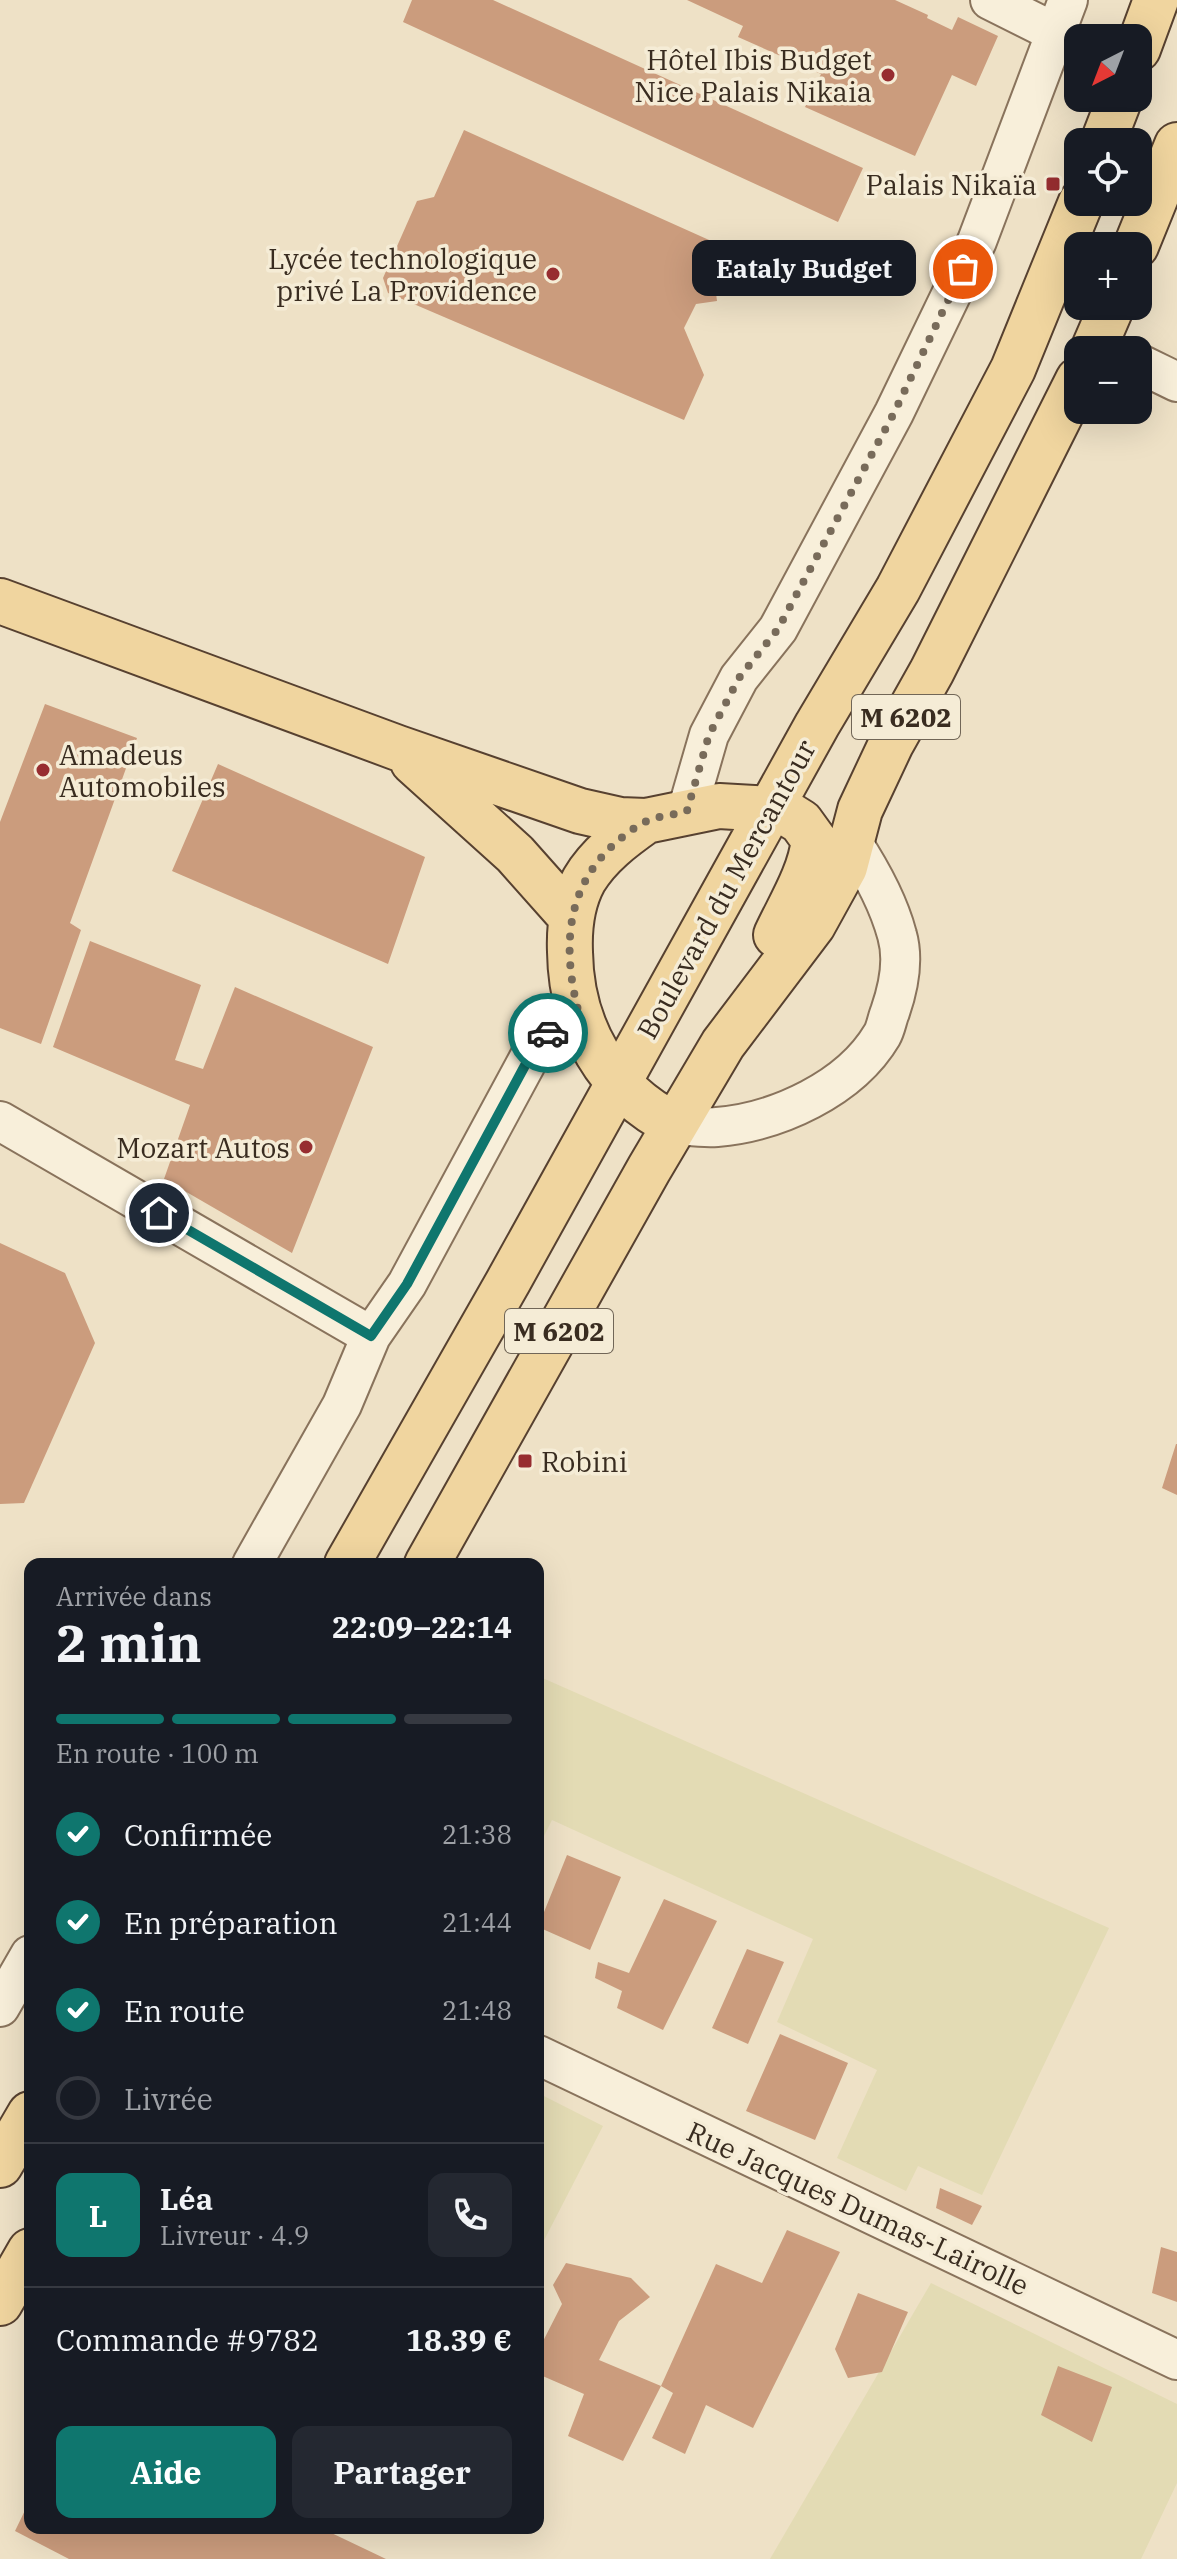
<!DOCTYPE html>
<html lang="fr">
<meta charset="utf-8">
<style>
body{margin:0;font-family:"IBM Plex Serif",serif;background:#242831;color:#f1f3f6;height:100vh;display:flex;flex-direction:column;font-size:30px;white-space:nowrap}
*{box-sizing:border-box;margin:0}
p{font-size:26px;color:#9ea1a6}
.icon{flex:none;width:44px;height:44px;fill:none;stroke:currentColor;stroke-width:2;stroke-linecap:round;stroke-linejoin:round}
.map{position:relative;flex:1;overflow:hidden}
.side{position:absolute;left:24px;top:1558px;width:520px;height:976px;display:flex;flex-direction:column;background:#171b24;border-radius:16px;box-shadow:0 8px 32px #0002}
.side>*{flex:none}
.needle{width:52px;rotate:222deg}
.controls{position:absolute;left:1064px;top:24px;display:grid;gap:16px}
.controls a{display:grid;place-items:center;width:88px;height:88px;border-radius:16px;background:#171b24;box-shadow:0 8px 32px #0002;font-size:40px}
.pin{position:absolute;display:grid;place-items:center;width:68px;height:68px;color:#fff;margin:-34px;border:4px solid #fff;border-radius:50%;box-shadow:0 2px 8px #0007}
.courier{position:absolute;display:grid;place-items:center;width:80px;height:80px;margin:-40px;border:6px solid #0f766e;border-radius:50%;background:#fff;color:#222;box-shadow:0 2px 10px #0007}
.bubble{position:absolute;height:56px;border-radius:16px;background:#171b24;box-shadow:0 8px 32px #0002;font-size:26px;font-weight:800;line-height:56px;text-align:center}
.headline em{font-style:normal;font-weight:800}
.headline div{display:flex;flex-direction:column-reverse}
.headline{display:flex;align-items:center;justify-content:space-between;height:136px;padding:0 32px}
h1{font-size:52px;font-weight:800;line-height:60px}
.bar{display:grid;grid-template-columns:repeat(4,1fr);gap:12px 8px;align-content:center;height:96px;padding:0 32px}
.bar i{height:10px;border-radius:6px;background:#363941}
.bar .active{background:#0f766e}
.bar p{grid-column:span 4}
.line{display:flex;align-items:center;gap:20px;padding:0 32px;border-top:2px solid #363941}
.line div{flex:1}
.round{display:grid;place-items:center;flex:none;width:84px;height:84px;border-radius:16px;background:#242831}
ol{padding:0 32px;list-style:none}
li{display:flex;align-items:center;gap:24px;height:88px}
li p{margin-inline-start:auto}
li .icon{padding:8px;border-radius:50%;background:#0f766e;color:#fff;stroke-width:4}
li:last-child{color:#9ea1a6}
li i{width:44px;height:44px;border:4px solid #363941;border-radius:50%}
.action{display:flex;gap:16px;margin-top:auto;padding:16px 32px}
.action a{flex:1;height:92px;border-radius:16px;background:#0f766e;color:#fff;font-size:32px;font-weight:800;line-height:92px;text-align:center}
.action a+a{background:#242831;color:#f1f3f6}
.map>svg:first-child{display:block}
.farmland{fill:#e3dbb4}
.building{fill:#cb9c7d}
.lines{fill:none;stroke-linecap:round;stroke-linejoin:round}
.minor-casing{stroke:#89735c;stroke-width:42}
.major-casing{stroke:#574130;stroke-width:48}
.minor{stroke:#f8efda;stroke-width:38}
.major{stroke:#f0d59f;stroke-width:44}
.done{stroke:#786b5a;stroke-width:8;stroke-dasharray:0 14.4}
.route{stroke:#0f766e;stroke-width:10}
.poi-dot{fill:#972d30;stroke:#f5ecd6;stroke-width:3}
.labels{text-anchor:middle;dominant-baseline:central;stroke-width:7;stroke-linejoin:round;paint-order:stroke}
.shield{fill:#f5ecd6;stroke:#716657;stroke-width:2}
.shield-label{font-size:26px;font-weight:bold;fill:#392c20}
.poi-label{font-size:28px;fill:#392c20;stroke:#f5ecd6;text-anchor:end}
.street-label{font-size:28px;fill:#392c20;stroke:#f5ecd6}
</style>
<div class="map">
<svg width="1177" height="2559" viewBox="0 0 1177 2559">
<rect width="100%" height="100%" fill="#eee1c6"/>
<path class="farmland" d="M538 1676 1109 1928 982 2195 918 2166 906 2191 837 2158 877 2070 777 2022 813 1939 552 1820 538 1848Z
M538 2093 603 2126 538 2252Z
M931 2283 1177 2404V2483L1141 2559H770Z"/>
<path class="building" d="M412 0H493L863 168 838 222 403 22Z
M687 0H895L928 15 927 18 952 30 958 17 998 36 976 86 952 75 915 156 805 107 821 74 738 37 743 26Z
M464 130 718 244 732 268 721 270 722 283 715 285 717 301 696 304 684 328 704 375 684 420 388 293 383 278 417 201 434 197Z
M45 704 137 738 70 923 81 930 41 1044 0 1028V822Z
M218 764 425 857 388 964 172 871Z
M90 941 201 985 175 1060 203 1069 235 987 373 1047 292 1253 164 1179 190 1105 53 1047Z
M0 1243 65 1273 95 1343 24 1503 0 1504Z
M1176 1444H1177V1495L1162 1488Z
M567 1855 621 1877 590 1950 538 1927Z
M664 1899 717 1921 663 2030 617 2008 622 1991 595 1978 598 1962 629 1973Z
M747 1949 784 1962 748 2044 712 2028Z
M780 2034 848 2063 815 2140 746 2111Z
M940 2188 982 2206 972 2225 936 2208Z
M787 2230 840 2252 753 2428 706 2405 685 2454 652 2438 673 2393 661 2386 716 2264 762 2283Z
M1161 2247 1177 2252V2302L1152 2293Z
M566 2263 631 2278 650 2297 619 2321 599 2360 661 2386 623 2461 568 2436 584 2394 538 2374V2351L562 2304 553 2285Z
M858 2293 908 2312 882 2372 848 2378 835 2349Z
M1058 2366 1112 2387 1092 2442 1041 2415Z
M30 2500V2528H321L386 2559H69L15 2531Z"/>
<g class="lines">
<g class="minor-casing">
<path id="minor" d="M990 0 1056 33
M1138 363 1177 382
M687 811 709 735 739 678 778 629 894 413 977 241 1068 0
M0 1121 371 1336
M675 1125C689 1126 703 1128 717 1127 777 1122 850 1089 882 1035 886 1028 887 1019 890 1012 898 989 904 959 897 935 888 901 871 871 852 842
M252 1564 342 1405 371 1336 407 1284 529 1058C543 1037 556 1025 579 1014
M0 2007 30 1955
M538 2055 1177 2360"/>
</g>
<g class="major-casing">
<path id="major" d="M1138 49 1156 0
M1103 142 1120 98
M1136 246 1177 145
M1093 350 1112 306
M0 601 398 748 580 811 620 820 646 821 719 806 770 809 785 812 801 822 814 840C810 874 790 905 776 935
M413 762 515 854 571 917
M646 821C622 838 599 855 584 880 572 902 569 927 570 952 571 1026 607 1091 675 1125
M347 1564 509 1280 817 725 898 589 1013 369 1081 202
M427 1564 649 1169 723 1044 813 925 845 867 860 810 891 744 932 671 1078 380
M0 2165 30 2114
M0 2303 30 2251"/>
</g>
<use href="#minor" class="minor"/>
<use href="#major" class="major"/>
</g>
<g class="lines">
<path class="done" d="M548 1033 559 1023 579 1014C564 957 563 898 606 852 617 841 631 829 645 822 657 816 674 815 687 811L709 735 739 678 778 629 894 413 963 269"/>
<path class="route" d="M159 1213 371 1336 407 1284 529 1058 548 1033"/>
</g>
<g class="poi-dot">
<circle cx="888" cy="75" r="8"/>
<rect x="1045" y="176" width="16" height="16" rx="4"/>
<circle cx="553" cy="274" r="8"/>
<circle cx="43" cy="770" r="8"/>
<circle cx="306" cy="1147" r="8"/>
<rect x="517" y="1453" width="16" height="16" rx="4"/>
</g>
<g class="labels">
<g class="shield">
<rect x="852" y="695" width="108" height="44" rx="6"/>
<rect x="505" y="1309" width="108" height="44" rx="6"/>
</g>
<g class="shield-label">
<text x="906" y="717">M 6202</text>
<text x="559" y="1331">M 6202</text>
</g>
<g class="poi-label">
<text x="872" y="59">Hôtel Ibis Budget<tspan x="872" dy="32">Nice Palais Nikaia</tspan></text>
<text x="1037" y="184">Palais Nikaïa</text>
<text x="537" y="258">Lycée technologique<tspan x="537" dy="32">privé La Providence</tspan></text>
<text x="59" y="754" text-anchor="start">Amadeus<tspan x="59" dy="32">Automobiles</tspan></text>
<text x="290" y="1147">Mozart Autos</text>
<text x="541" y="1461" text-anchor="start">Robini</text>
</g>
<g class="street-label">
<text transform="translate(726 889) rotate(-61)">Boulevard du Mercantour</text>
<text transform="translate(858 2208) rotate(25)">Rue Jacques Dumas-Lairolle</text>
</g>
</g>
</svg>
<div class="controls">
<a><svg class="needle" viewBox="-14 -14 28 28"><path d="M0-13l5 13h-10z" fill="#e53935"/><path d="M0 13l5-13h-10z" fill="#9ea1a6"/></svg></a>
<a><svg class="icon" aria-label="locate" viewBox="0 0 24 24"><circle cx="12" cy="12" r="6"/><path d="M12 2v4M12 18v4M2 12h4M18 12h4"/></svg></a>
<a>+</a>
<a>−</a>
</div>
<div class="pin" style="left:963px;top:269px;background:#ea580c"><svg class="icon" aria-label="bag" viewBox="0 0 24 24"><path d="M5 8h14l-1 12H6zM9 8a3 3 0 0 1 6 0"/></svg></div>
<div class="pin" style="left:159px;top:1213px;background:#1f2937"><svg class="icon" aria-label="home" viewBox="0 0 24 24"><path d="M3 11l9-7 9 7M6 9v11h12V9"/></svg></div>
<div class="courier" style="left:548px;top:1033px"><svg class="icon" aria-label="car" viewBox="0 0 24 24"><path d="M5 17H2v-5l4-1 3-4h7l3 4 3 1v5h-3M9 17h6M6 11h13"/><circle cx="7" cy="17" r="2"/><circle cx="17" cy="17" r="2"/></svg></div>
<div class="bubble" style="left:692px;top:240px;width:224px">Eataly Budget</div>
<section class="side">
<div class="headline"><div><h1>2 min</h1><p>Arrivée dans</p></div><em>22:09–22:14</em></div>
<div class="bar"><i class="active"></i><i class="active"></i><i class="active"></i><i></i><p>En route · 100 m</p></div>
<ol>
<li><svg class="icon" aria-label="check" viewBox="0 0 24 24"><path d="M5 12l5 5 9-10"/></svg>Confirmée<p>21:38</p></li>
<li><svg class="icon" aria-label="check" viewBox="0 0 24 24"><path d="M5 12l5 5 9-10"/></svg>En préparation<p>21:44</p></li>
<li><svg class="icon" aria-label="check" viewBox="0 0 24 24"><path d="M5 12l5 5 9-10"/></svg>En route<p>21:48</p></li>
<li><i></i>Livrée</li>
</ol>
<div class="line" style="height:144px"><b class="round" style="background:#0f766e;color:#fff">L</b><div><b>Léa</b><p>Livreur · 4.9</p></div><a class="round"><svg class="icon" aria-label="phone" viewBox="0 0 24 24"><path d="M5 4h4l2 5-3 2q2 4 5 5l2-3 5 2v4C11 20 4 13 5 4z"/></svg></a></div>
<div class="line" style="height:104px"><div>Commande #9782</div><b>18.39 €</b></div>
<div class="action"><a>Aide</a><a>Partager</a></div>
</section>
</div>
